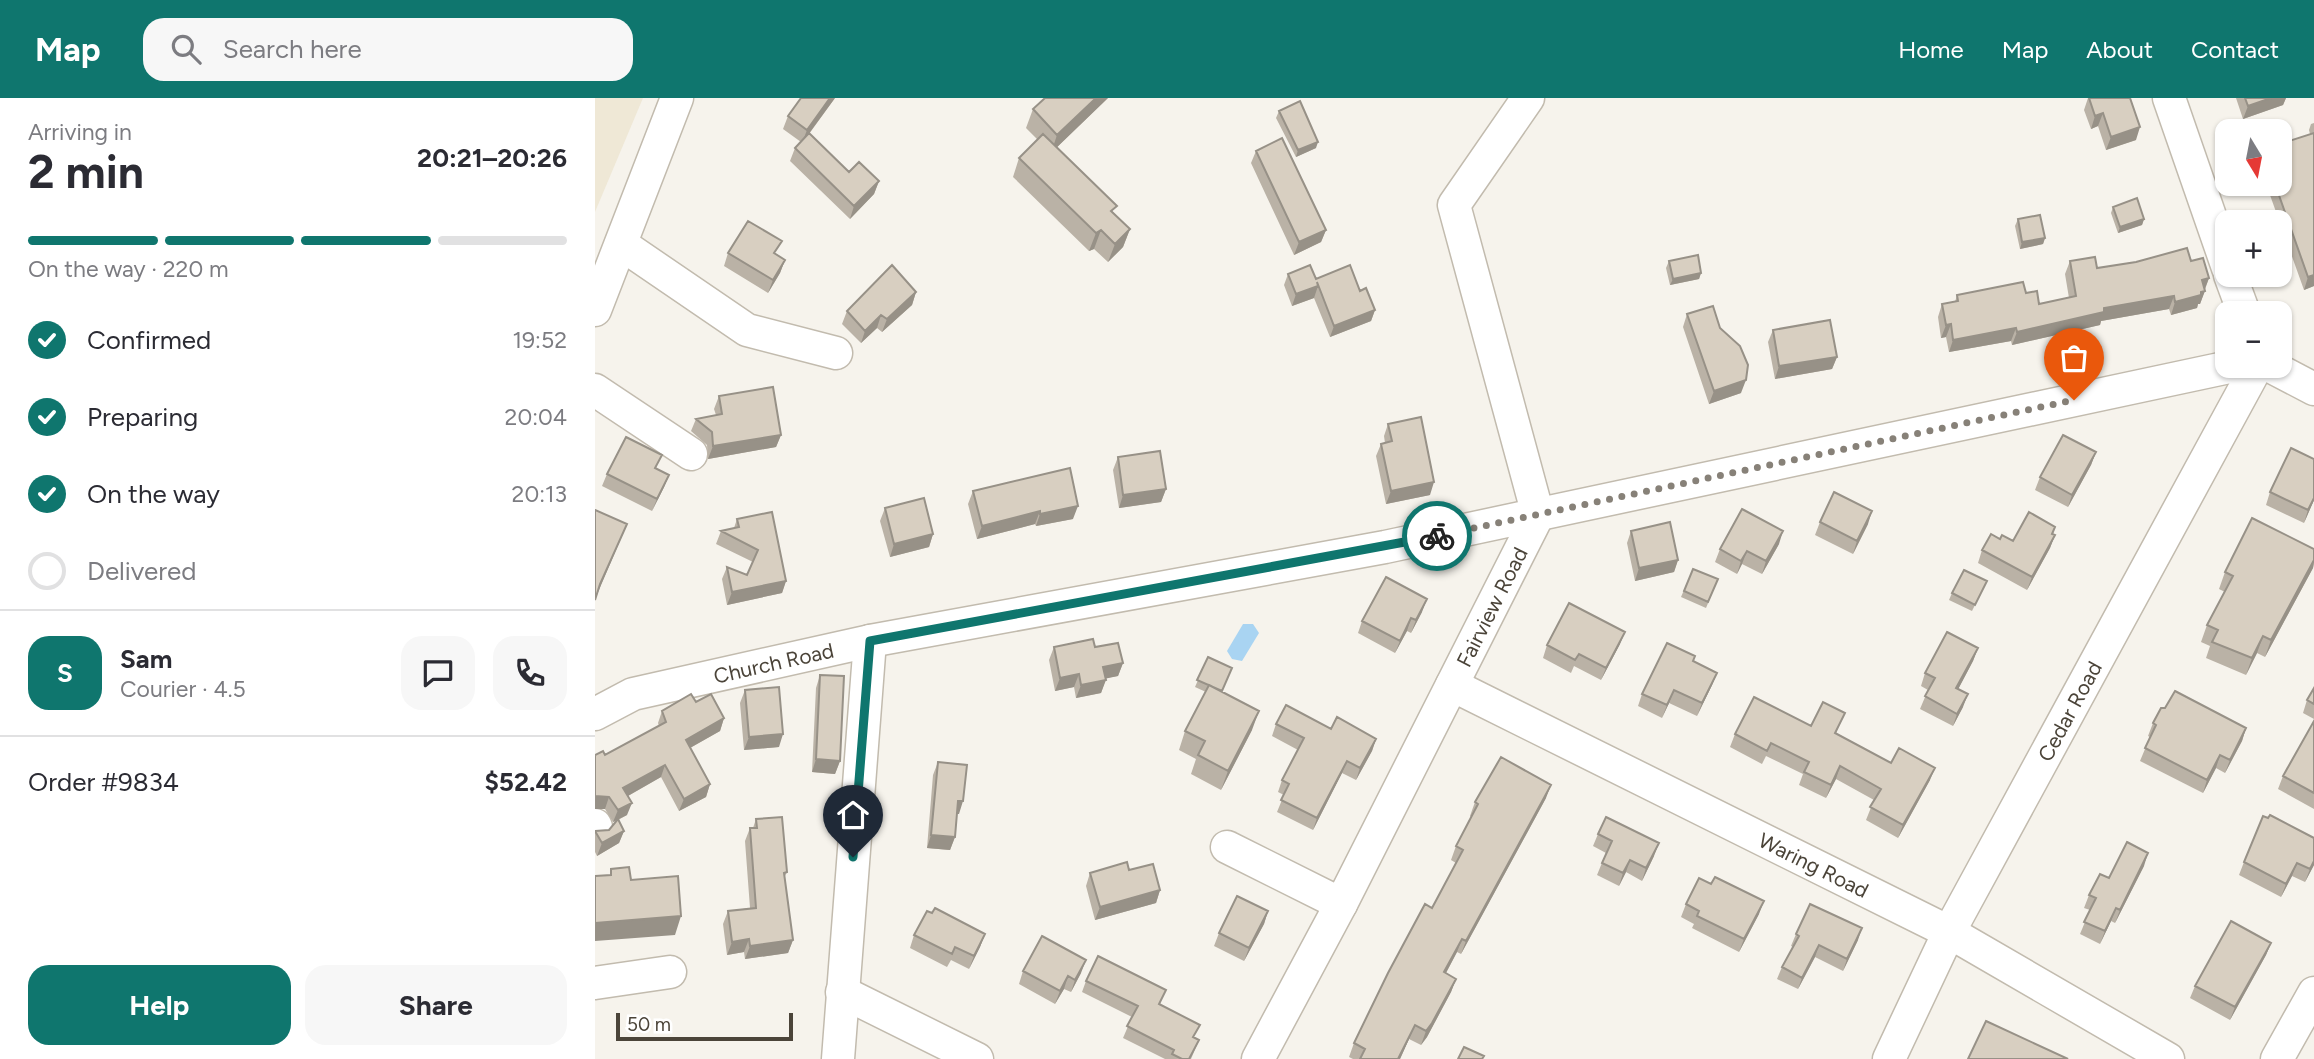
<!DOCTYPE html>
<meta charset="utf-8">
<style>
body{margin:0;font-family:Figtree,sans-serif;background:#f7f7f7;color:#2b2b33;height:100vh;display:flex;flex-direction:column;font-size:26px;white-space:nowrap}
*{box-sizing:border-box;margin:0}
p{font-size:23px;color:#7c7c81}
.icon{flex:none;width:38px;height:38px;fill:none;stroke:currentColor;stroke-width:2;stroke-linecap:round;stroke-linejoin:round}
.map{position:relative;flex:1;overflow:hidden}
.sheet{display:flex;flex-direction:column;background:#fff;width:595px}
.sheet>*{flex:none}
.needle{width:46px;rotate:170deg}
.controls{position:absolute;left:1620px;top:21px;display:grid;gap:14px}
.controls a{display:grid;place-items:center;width:77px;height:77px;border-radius:14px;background:#fff;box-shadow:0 2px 5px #0004;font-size:35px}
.scale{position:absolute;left:21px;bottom:18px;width:177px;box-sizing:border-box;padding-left:7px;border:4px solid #4b4439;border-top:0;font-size:19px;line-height:24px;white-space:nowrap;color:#4b4439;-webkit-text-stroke:5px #fff;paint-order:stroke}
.pin{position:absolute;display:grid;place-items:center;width:60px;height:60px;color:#fff;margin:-72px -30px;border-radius:50% 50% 50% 0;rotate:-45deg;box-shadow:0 0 7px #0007}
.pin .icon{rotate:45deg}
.courier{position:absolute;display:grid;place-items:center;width:70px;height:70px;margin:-35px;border:5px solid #0f766e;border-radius:50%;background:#fff;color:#222;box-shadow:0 2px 9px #0007}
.head em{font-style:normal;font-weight:700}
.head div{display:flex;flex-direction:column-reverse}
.head{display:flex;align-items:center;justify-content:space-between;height:119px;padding:0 28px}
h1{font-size:46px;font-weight:700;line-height:52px}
.bar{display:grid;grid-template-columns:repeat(4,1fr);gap:10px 7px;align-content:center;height:84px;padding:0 28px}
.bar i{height:9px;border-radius:5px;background:#e1e1e2}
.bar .selected{background:#0f766e}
.bar p{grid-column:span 4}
.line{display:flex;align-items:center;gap:18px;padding:0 28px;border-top:2px solid #e1e1e2}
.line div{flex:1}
.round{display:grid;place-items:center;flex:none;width:74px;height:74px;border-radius:21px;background:#f7f7f7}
ol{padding:0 28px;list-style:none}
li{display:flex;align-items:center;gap:21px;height:77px}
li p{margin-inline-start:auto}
li .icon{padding:7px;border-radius:50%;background:#0f766e;color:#fff;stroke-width:4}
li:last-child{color:#7c7c81}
li i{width:38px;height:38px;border:4px solid #e1e1e2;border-radius:50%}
.button{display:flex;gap:14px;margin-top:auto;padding:14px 28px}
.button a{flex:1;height:80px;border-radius:21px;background:#0f766e;color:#fff;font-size:28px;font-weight:700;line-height:80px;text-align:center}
.button a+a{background:#f7f7f7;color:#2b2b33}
header{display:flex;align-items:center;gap:42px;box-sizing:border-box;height:98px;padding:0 35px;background:#0f766e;color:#fff}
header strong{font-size:33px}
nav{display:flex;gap:38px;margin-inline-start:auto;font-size:24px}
.search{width:490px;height:63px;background:#f7f7f7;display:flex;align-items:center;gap:18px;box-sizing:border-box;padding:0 24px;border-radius:21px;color:#7c7c81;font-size:26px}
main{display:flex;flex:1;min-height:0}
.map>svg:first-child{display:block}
.education{fill:#efe8d6}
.water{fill:#a9d4f2}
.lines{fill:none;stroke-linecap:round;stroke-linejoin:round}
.minor-casing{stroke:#c2bbae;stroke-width:35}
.minor{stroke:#fff;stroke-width:32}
.wall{fill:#bab2a6}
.shaded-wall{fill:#979187}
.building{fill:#d8cfc1;stroke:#979187;stroke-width:2}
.done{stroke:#878178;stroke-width:7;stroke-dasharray:0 12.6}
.route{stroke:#0f766e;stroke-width:9}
.labels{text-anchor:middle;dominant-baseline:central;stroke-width:7;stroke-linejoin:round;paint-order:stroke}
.street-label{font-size:21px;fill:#4b4439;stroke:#fff}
</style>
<header>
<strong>Map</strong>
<div class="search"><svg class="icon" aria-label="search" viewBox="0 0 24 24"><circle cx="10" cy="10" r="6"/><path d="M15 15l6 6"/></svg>Search here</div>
<nav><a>Home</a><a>Map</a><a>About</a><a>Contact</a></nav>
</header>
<main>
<section class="sheet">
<div class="head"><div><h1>2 min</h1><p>Arriving in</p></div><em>20:21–20:26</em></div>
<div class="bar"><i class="selected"></i><i class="selected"></i><i class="selected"></i><i></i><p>On the way · 220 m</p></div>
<ol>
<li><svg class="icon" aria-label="check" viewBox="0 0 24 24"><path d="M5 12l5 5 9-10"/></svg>Confirmed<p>19:52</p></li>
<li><svg class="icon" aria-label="check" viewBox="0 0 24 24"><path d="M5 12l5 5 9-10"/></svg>Preparing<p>20:04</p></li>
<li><svg class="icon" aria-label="check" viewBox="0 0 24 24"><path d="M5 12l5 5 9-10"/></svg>On the way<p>20:13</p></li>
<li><i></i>Delivered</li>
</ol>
<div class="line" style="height:126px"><b class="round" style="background:#0f766e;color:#fff">S</b><div><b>Sam</b><p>Courier · 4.5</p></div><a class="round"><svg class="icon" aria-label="chat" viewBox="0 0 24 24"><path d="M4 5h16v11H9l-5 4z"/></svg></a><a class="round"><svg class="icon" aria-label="phone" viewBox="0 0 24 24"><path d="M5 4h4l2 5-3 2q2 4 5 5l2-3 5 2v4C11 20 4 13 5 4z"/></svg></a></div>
<div class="line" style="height:91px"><div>Order #9834</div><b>$52.42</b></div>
<div class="button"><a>Help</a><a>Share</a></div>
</section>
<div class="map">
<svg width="1719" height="961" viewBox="0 0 1719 961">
<rect width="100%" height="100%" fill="#f6f3ec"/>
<path class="education" d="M0 0H48L0 114Z"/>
<path class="water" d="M648 526H658L664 535 647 563 637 561 632 553Z"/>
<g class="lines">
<g class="minor-casing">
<g id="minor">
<path d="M1574 0 1633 170"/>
<path d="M26 146 152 232 241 255"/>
<path d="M1635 177 1649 215"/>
<path d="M0 212 82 0"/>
<path d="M1675 268 1719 291"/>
<path d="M0 292 96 356"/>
<path id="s1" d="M857 587 1354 834 1573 961"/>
<path id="s2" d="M0 616 38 596 275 543 790 449 1639 268"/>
<path d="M0 727 1 729"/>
<path d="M632 749 746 806"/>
<path d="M0 885 75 874"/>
<path d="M247 894 382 961"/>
<path d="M243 961 275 543"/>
<path id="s3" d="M663 961 746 806 943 417 859 107 933 0"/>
<path id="s4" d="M1294 961 1354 834 1662 268"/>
<path d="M1682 961 1719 895"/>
</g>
</g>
<use href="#minor" class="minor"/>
</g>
<path class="wall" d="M240 0 214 36 254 74 284 83 279 96 255 121 195 63 200 50 206 44 188 31 193 18Z
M513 0 462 49 519 115 535 131 528 149 513 164 499 151 494 153 418 79 424 60 443 42 431 30 438 11Z
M1493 0 1541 42 1511 52 1503 28 1496 31 1489 12Z
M1641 0H1691L1688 7 1648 21Z
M684 13 721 50 701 59 681 20Z
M1719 25V188L1709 192 1671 86H1685L1715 36 1714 32 1716 26Z
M661 53 731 132 726 144 699 157 656 65Z
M1518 109 1549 121 1547 127 1523 135 1516 115Z
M1423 121 1450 140 1448 146 1425 151 1420 128Z
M133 155 181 157 190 162 185 175 173 195 129 168Z
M1074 163 1106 175 1104 181 1075 187 1071 170Z
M1475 163 1502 170 1596 163 1614 180 1605 206H1603L1602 210 1576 217 1574 211 1506 223 1505 227 1417 247 1416 243 1354 254 1351 239 1346 240 1343 219 1347 206 1360 204 1362 197 1431 195 1444 206 1474 200 1470 176Z
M693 176 721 181 765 193 780 212 776 223 735 239 719 200 697 208 689 187Z
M321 194 317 207 287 234 282 230 266 245 247 226 252 213Z
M1092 216 1146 295 1114 306 1088 229Z
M1178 232 1242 259 1237 271 1180 281 1173 244Z
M124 298 186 337 181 349 113 361 112 347 96 333 101 321 121 317 119 311Z
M793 326 835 397 791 406 781 358 786 346 790 345 789 338Z
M1501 354 1496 367 1473 409 1440 392 1445 379Z
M523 359 571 391 566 404 524 410 518 372Z
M1719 361V402L1709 425 1671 407 1675 394Z
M62 371 74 377 69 389 57 413 7 388 12 376Z
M378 393 478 421 441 428 440 426 382 441 373 406Z
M290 410 338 436 334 449 295 459 285 423Z
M142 421 191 483 187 495 132 507 127 481 132 469 152 477 158 464 121 446 126 433 139 430Z
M1225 424 1273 426 1258 456 1220 437Z
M1460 429 1458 436 1460 437 1455 450 1432 492 1383 465 1387 452 1405 441 1418 443Z
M1036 433 1083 462 1079 474 1040 483 1032 445Z
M1184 446 1167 476 1147 466 1142 476 1120 464 1125 451Z
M1719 451V466L1718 470 1670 559 1662 555 1651 577 1611 560 1615 548 1606 544 1612 527 1630 494 1624 491 1630 474Z
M1098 471 1123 481 1111 510 1086 499Z
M1392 483 1377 513 1354 502 1357 495Z
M827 514 816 535 812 533 800 555 763 535 767 523Z
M1025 546 1006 582 979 568 976 575 948 560 952 547Z
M459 549 528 565 523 578 511 580 506 595 481 600 479 589 460 593 454 562Z
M1383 550 1378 563 1363 591 1368 609 1358 628 1325 611 1333 592 1326 588 1330 575Z
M613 559 627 594 657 632 626 692 596 676 601 661 584 652 590 633 611 594 600 589Z
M1098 563 1122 575 1117 587 1102 618 1074 605 1067 620 1043 608 1047 596Z
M225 577 245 663 240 676 217 674 221 590Z
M1719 590V621L1708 615 1712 602Z
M150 592 184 649 149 652 145 605Z
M101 604 129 620 125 633 95 650 115 686 111 699 84 713 66 679 33 698 32 717 23 722 29 733 24 745 2 758 0 754V733L14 732 22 723 18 724 10 711H0V657H10L64 628 63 625 67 613Z
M1250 615 1241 635 1296 665 1335 682 1303 740 1271 722 1279 702 1241 681 1231 700 1204 687 1208 676 1171 658 1167 666 1135 649 1140 636 1216 628Z
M1719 623V711L1683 691 1688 678Z
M1558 625 1651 630 1647 643 1630 675 1621 670 1608 695 1545 663 1555 639 1553 638Z
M681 626 736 631 781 641 777 653 761 682 747 675 718 732 682 714 689 697 683 694 687 682 703 652 677 638Z
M343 664 364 716H362L360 739 355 752 332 750 338 677Z
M951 700 866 856 862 854 851 875 861 881 856 894 832 939 826 947 814 941 805 961H758L754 959 759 945 837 810 861 765 856 762 861 748 876 719 875 718 880 704Z
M161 721 192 774 189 780 198 842 193 855 150 861 149 854 132 857 128 826 133 813 155 810 150 743 155 730H158Z
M1003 736 1059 758 1047 783 1031 774 1024 788 1002 777 1011 755 998 748Z
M1719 740V767L1710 784 1697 778 1686 799 1644 777 1649 764Z
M1549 768 1520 825 1516 823 1505 846 1485 836 1495 812 1489 810 1494 797 1514 780Z
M534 772 565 792 561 805 500 822 491 788 495 775Z
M1091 806 1164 816 1144 854 1097 830 1099 826 1086 819Z
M673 813 669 826 649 863 619 848 624 835Z
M390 836 385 849 374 871 356 862 352 869 315 850 319 837Z
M1201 836 1263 842 1248 873 1220 859 1203 891 1182 881 1187 869 1198 849 1196 848Z
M1676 845 1671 857 1635 922 1595 900 1600 888Z
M428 873 486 875 476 894 469 891 460 906 424 886Z
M491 883 565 907 600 940 604 942 596 961H570L528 940 537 919 487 894Z"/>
<path class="shaded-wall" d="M235 0H240L207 45 212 32Z
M501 0H513L456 55 462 37Z
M1676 0H1691L1688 7 1648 21 1653 8Z
M1508 15 1503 28 1496 31 1500 18Z
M1545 29 1541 42 1511 52 1516 39Z
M723 44 721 50 701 59 703 52Z
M284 83 279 96 255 121 259 108Z
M1549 121 1547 127 1523 135 1525 129Z
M535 131 528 149 513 164 520 146Z
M506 132 499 151 494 153 501 135Z
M731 132 726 144 699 157 704 144Z
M1450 140 1448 146 1425 151 1427 144Z
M190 162 185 175 173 195 178 182Z
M1106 175 1104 181 1075 187 1078 181Z
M1719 177V188L1709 192 1713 179Z
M1614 180 1609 193 1607 182Z
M723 188 719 200 697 208 701 196Z
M1610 193 1605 206H1603L1602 210 1576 217 1580 204Z
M321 194 317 207 287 234 292 221Z
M1579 198 1574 211 1506 223 1505 227 1417 247 1422 234 1509 210Z
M780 212 776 223 735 239 739 228Z
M286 217 282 230 266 245 270 233Z
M1356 226 1351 239 1346 240 1351 227Z
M1421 230 1416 243 1354 254 1358 242Z
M1242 259 1237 271 1180 281 1184 268Z
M1151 282 1146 295 1114 306 1119 293Z
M186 337 181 349 113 361 118 348Z
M1501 354 1496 367 1473 409 1477 397Z
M74 377 69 389 57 413 62 401Z
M839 384 835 397 791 406 796 393Z
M571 391 566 404 524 410 528 397Z
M1719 400V402L1709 425 1713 412Z
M483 408 478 421 441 428 445 416Z
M445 413 440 426 382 441 387 428Z
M1277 413 1273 426 1258 456 1262 443Z
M32 426 27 438 1 499 5 486Z
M1188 433 1184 446 1167 476 1171 463Z
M338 436 334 449 295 459 299 446Z
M1460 437 1455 450 1432 492 1437 479Z
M1152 453 1147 466 1142 476 1146 463Z
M1083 462 1079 474 1040 483 1044 470Z
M1719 462 1718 470 1670 559 1676 542Z
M191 483 187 495 132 507 137 494Z
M832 501 827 514 816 535 821 522Z
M816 520 812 533 800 555 805 543Z
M1030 534 1025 546 1006 582 1011 570Z
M1668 538 1662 555 1651 577 1657 560Z
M1383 550 1378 563 1357 603 1361 590Z
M528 565 523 578 504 582 508 569Z
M1122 575 1117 587 1102 618 1107 605Z
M484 576 479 589 460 593 465 580Z
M511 582 506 595 481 600 486 587Z
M1079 592 1074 605 1067 620 1072 607Z
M1373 596 1368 609 1358 628 1362 616Z
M664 613 657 632 626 692 633 673Z
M129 620 125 633 86 655 91 642Z
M1651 630 1647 643 1630 675 1635 662Z
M188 636 184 649 149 652 154 639Z
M781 641 777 653 761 682 765 670Z
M1625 657 1621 670 1608 695 1612 682Z
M221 661 245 663 240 676 217 674Z
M752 663 747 675 718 732 722 720Z
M70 667 66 679 24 703 28 690Z
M1245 668 1241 681 1231 700 1236 687Z
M1340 670 1335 682 1303 740 1308 727Z
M115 686 111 699 84 713 89 701Z
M956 687 951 700 866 856 871 843Z
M0 698 14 699 10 711H0Z
M363 703H368L364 716H359Z
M37 705 32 717 18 724 23 712Z
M29 733 24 745 2 758 7 745Z
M336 737 360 739 355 752 332 750Z
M1064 745 1059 758 1047 783 1051 770Z
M1553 755 1549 768 1520 825 1525 812Z
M1035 762 1031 774 1024 788 1028 775Z
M1719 763V767L1710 784 1715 771Z
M1702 765 1697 778 1686 799 1691 786Z
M565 792 561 805 500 822 505 809Z
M1169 803 1164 816 1144 854 1149 841Z
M1521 810 1516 823 1505 846 1510 833Z
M673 813 669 826 649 863 654 850Z
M86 818 80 837 0 843V825Z
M1267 830 1263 842 1248 873 1252 861Z
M390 836 385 849 374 871 379 858Z
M154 841 149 854 132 857 137 844Z
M867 841 862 854 844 888 849 874Z
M198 842 193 855 150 861 155 848Z
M1676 845 1671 857 1635 922 1640 909Z
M1224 847 1220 859 1203 891 1207 880Z
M491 862 486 875 476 894 480 882Z
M473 878 469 891 460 906 465 893Z
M861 881 856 894 832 939 826 947 831 933Z
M820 927 814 941 805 961H803Z"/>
<path class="building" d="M206 0H235L212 32 193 18Z
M450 0H501L462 37 438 11Z
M1494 0H1535L1545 29 1516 39 1508 15 1500 18Z
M1650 0H1676L1653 8Z
M705 3 723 44 703 52 684 13Z
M214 35 254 74 264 64 284 83 259 108 200 50Z
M1719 35V177L1713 179 1680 86H1685V46Z
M448 36 522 108 516 113 535 131 520 146 506 132 501 135 424 60Z
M687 40 731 132 704 144 661 53Z
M1542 100 1549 121 1525 129 1518 109Z
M1445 117 1450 140 1427 144 1423 121Z
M153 123 187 143 179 155 190 162 178 182 133 155Z
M1592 150 1596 163 1608 160 1614 180 1607 182 1610 193 1606 194V197L1580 204 1579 198 1509 210V214L1422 234 1421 230 1358 242 1356 226 1351 227 1347 206 1363 203 1362 197 1428 184 1431 195 1442 193 1444 206 1481 198 1475 163 1500 159 1502 170 1541 164Z
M1103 157 1106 175 1078 181 1074 163Z
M297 167 321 194 292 221 286 217 270 233 252 213Z
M715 167 721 181 755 167 765 193 771 190 780 212 739 228 722 184 723 188 701 196 693 176Z
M1118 208 1125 230 1145 248 1153 267 1151 282 1119 293 1092 216Z
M1235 222 1242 259 1184 268 1178 232Z
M178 289 186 337 118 348 117 334 101 321 127 316 124 298Z
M826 319 839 384 796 393 786 346 797 343 793 326Z
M1468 337 1501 354 1477 397 1445 379Z
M31 339 67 357 60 370 74 377 62 401 12 376Z
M1696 350 1719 361V400L1713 412 1675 394Z
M565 353 571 391 528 397 523 359Z
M475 370 483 408 445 416V413L387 428 378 393Z
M1239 394 1277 413 1262 443 1225 424Z
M329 400 338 436 299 446 290 410Z
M1147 411 1188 433 1171 463 1152 453 1146 463 1125 451Z
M0 412 32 426 5 486 0 502Z
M177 414 191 483 137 494 132 469 152 477 163 452 126 433 144 429 142 421Z
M1434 414 1460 429 1457 436 1460 437 1437 479 1387 452 1396 436 1405 441 1407 437 1418 443Z
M1657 420 1719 451V462L1676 542 1668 538 1657 560 1617 544 1623 532 1612 527 1638 478 1630 474Z
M1075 424 1083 462 1044 470 1036 433Z
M1098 471 1123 481 1113 504 1089 493Z
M1369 472 1392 483 1380 507 1357 495Z
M791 479 832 501 821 522 816 520 805 543 767 523Z
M974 505 1030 534 1011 570 984 556 980 562 952 547Z
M1352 534 1383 550 1361 590 1373 596 1362 616 1330 598 1340 580 1330 575Z
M498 541 500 549 523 545 528 565 508 569 511 582 486 587 484 576 465 580 459 549Z
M1072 545 1100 558 1098 563 1122 575 1107 605 1079 592 1072 607 1047 596Z
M613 559 637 570 627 593 602 582Z
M225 577 249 578 245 663 221 661Z
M614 587 664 613 633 673 603 657 610 643 590 633Z
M184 589 188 636 154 639 150 592Z
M1719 590V606L1712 602Z
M1580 593 1651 630 1635 662 1625 657 1612 682 1550 650 1561 627 1558 625 1566 610H1570Z
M96 596 101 604 116 596 129 620 91 642 115 686 89 701 70 667 28 690 37 705 23 712 14 699 0 698V657L8 653 10 657 71 624 67 613Z
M1159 599 1216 628 1228 604 1250 615 1240 635 1296 665 1304 650 1340 670 1308 727 1275 709 1286 691 1245 668 1236 687 1209 674 1214 664 1176 645 1172 653 1140 636Z
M691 607 736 631 742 619 781 641 765 670 752 663 722 720 686 702 694 686 687 682 709 640 681 626Z
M1719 623V695L1688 678Z
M906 659 956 687 871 843 867 841 849 874 861 881 837 925 831 933 820 927 803 961H765L770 951 759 945 793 875 830 806 837 810 868 752 861 748 883 706 880 704Z
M343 664 372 667 368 703H363L360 739 336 737Z
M1675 717 1719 740V763L1715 771 1702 765 1691 786 1649 764 1668 718 1673 720Z
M187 719 192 774 189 775 198 842 155 848 154 841 137 844 133 813 161 810 155 730H162L161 721Z
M1011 719 1064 745 1051 770 1035 762 1028 775 1007 765 1017 743 1003 736Z
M23 721 29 733 7 745 0 733 14 732Z
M1532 744 1553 755 1525 812 1521 810 1510 833 1489 824 1501 800 1494 797 1505 776 1514 780Z
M532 764 534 772 558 766 565 792 505 809 495 775Z
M34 769 36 782 83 778 86 818 0 825V778L16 777V771Z
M1120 779 1169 803 1149 841 1102 818 1104 813 1091 806 1104 780 1116 786Z
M642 798 673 813 654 850 624 835Z
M1215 806 1267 830 1252 861 1224 847 1207 880 1187 869 1204 838 1201 836Z
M340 810 390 836 379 858 360 849 357 856 319 837 332 813 337 815Z
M1636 823 1676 845 1640 909 1600 888Z
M447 838 491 862 480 882 473 878 465 893 428 873Z
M503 858 571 892 564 906 605 927 598 939 604 942 594 961H587L577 956 579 952 532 928 543 908 491 883Z
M1391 923 1473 961H1373Z
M869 949 889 958 887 961H863Z"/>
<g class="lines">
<path class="done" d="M842 438 1479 302"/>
<path class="route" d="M258 759 275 543 842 438"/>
</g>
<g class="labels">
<g class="street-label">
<text stroke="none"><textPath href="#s3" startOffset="509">Fairview Road</textPath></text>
<text stroke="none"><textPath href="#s2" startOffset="187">Church Road</textPath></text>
<text stroke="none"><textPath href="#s4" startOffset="392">Cedar Road</textPath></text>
<text stroke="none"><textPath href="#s1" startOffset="404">Waring Road</textPath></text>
</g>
</g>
</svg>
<div class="controls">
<a><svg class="needle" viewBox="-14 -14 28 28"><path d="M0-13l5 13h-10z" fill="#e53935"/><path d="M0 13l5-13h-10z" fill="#7c7c81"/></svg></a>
<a>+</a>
<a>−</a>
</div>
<div class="scale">50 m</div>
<div class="pin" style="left:1479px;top:302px;background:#ea580c"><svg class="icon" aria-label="bag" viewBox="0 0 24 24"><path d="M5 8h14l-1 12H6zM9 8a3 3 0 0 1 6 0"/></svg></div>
<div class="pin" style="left:258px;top:759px;background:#1f2937"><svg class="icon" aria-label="home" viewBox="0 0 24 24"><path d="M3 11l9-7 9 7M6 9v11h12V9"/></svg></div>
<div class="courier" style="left:842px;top:438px"><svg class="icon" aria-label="bike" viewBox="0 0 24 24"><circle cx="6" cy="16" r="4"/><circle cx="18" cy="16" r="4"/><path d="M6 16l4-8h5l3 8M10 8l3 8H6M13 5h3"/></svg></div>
</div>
</main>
